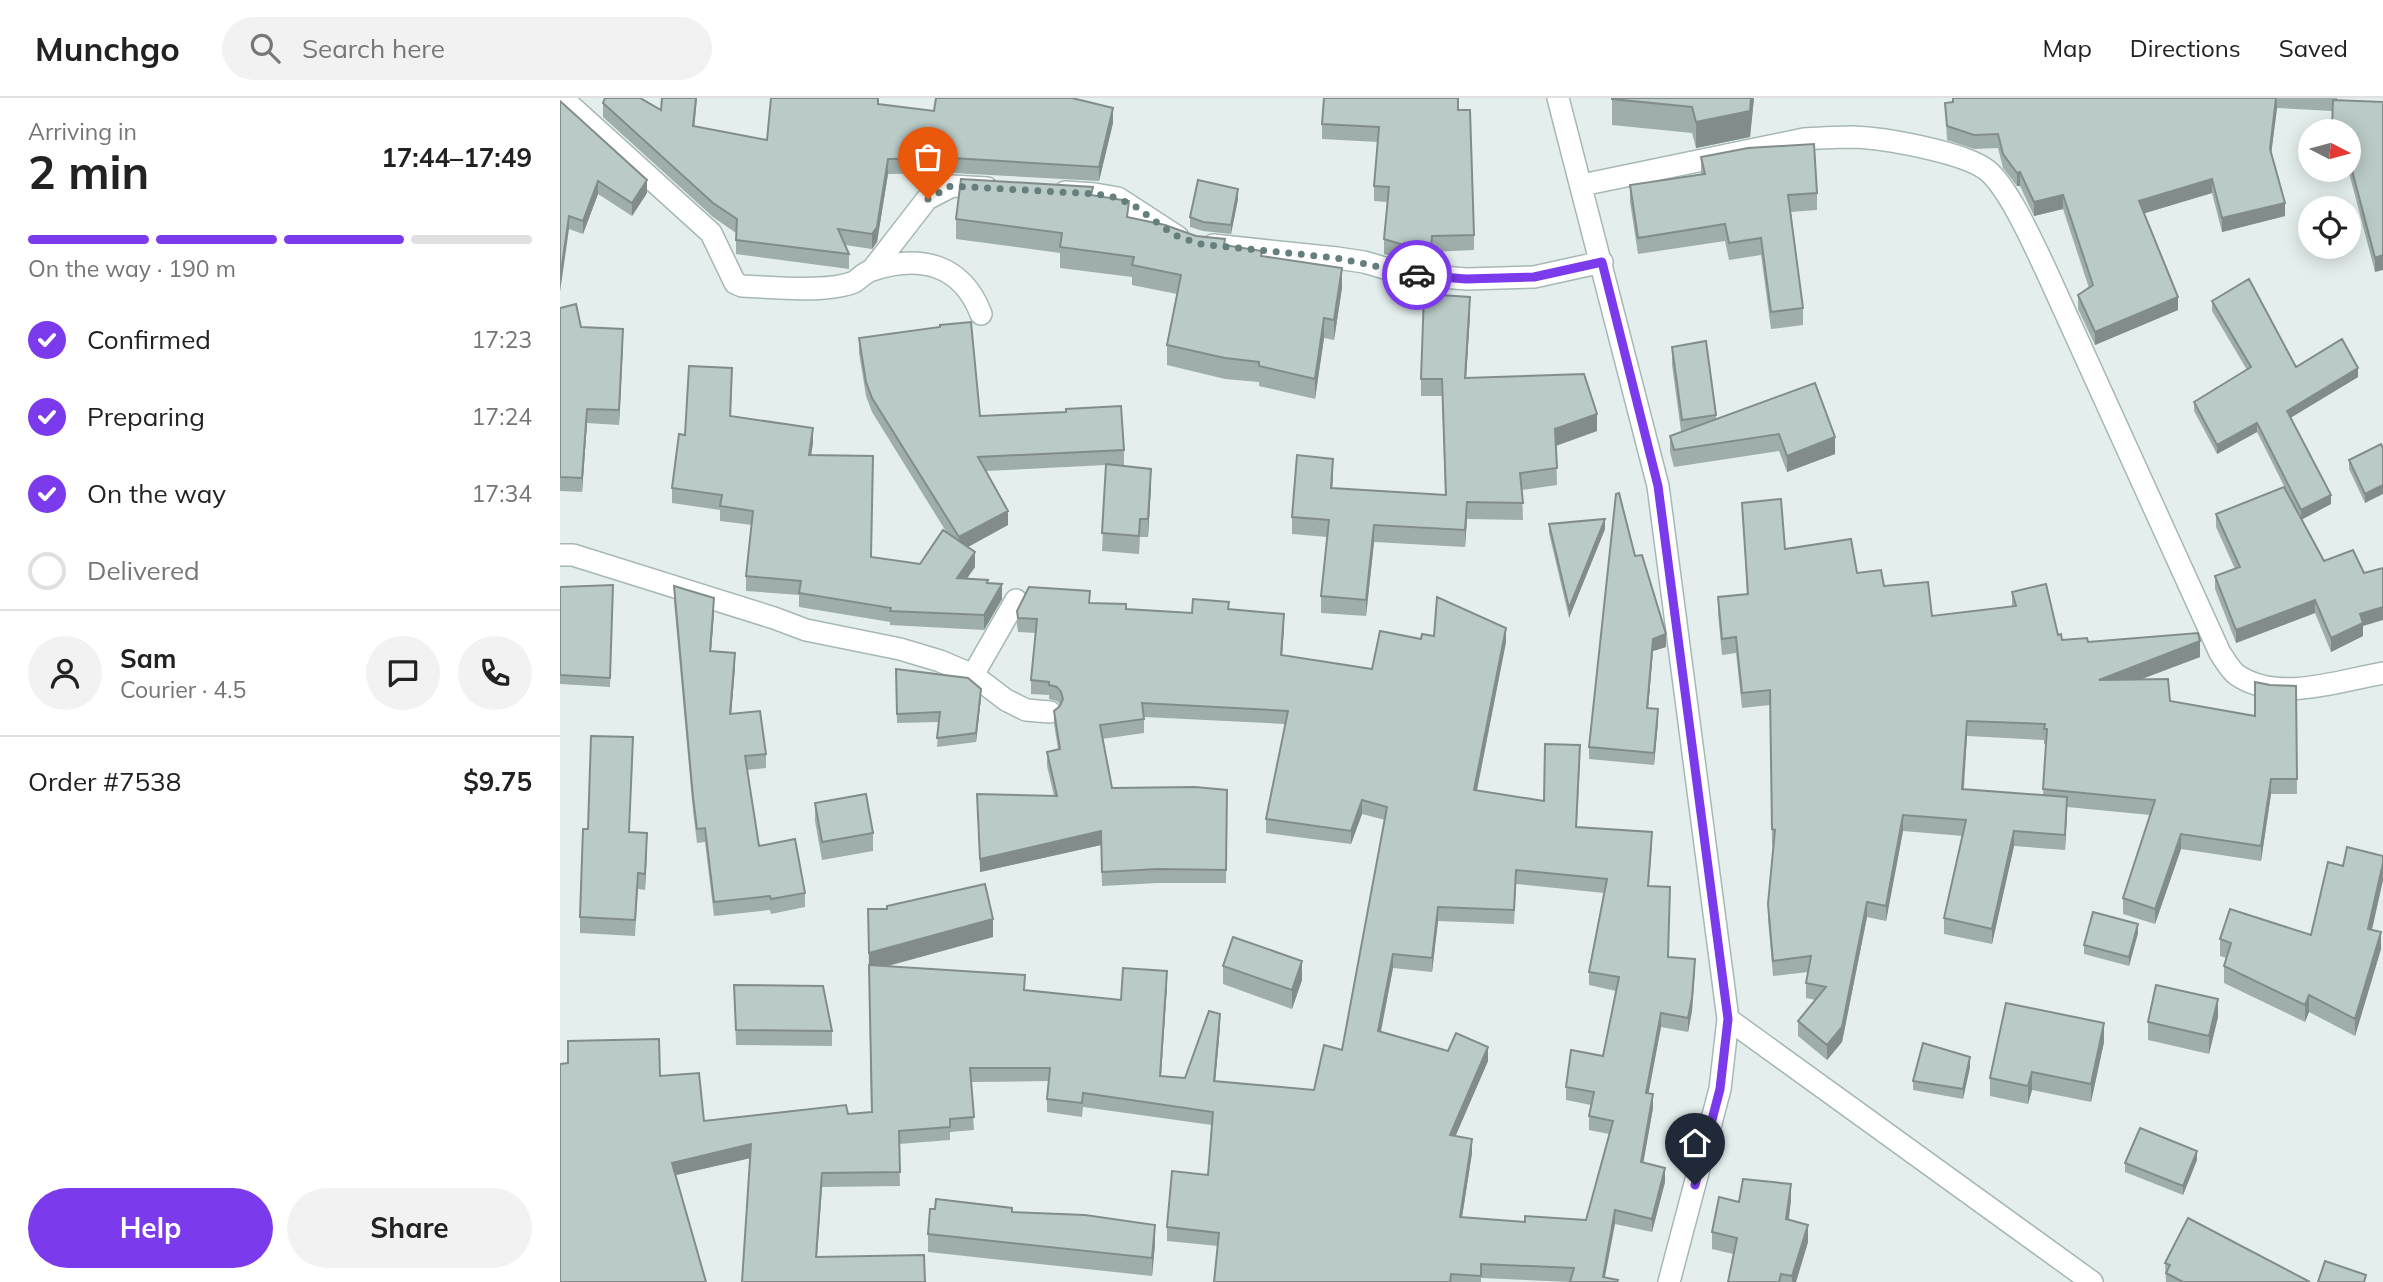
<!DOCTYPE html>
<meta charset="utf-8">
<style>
body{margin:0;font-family:Mulish,sans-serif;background:#f2f2f2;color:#222;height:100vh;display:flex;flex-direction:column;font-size:26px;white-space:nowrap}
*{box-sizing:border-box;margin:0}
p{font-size:23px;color:#767676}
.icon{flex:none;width:38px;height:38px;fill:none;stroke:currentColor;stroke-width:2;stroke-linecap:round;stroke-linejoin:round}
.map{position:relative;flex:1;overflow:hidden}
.panel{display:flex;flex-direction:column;background:#fff;width:560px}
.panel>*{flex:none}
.needle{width:46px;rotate:96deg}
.tools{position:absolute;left:1738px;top:21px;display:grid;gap:14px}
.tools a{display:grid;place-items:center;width:63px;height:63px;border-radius:50%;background:#fff;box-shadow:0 4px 18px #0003;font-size:35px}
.pin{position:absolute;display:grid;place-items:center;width:60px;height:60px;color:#fff;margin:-72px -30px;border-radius:50% 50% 50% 0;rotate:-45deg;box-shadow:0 0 7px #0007}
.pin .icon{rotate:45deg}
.courier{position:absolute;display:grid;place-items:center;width:70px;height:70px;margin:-35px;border:5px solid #7c3aed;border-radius:50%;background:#fff;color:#222;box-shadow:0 2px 9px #0007}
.headline em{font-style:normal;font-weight:700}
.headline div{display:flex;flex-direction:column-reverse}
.headline{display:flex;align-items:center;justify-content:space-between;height:119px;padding:0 28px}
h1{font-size:46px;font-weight:700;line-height:52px}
.bar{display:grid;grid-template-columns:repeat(4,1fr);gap:10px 7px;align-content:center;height:84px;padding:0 28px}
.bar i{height:9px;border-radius:5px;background:#e0e0e0}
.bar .active{background:#7c3aed}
.bar p{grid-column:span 4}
.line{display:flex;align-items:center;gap:18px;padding:0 28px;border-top:2px solid #e0e0e0}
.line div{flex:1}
.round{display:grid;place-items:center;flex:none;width:74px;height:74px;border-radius:37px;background:#f2f2f2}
ol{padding:0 28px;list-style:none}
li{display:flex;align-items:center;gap:21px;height:77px}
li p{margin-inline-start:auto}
li .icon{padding:7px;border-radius:50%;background:#7c3aed;color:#fff;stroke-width:4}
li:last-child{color:#767676}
li i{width:38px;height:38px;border:4px solid #e0e0e0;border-radius:50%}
.action{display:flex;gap:14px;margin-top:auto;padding:14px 28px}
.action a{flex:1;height:80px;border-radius:42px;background:#7c3aed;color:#fff;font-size:28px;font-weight:700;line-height:80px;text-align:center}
.action a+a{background:#f2f2f2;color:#222}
header{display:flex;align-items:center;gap:42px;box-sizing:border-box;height:98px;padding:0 35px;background:#fff;border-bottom:2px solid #e0e0e0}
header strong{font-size:33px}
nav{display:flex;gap:38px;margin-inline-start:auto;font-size:24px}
.search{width:490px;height:63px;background:#f2f2f2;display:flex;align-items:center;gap:18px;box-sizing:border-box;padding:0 24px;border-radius:38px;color:#767676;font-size:26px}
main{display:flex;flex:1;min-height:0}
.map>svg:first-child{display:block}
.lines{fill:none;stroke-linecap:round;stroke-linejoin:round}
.street-casing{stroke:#a6b8b6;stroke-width:24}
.street{stroke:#fff;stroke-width:21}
.wall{fill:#9faeab;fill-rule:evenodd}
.shaded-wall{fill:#828d8b}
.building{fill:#b9cac7;stroke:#828d8b;stroke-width:2;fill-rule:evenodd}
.done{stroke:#657f7e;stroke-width:7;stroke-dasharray:0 12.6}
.route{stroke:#7c3aed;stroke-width:9}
</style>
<header>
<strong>Munchgo</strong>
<div class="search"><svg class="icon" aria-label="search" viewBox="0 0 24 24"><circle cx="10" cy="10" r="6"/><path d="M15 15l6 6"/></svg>Search here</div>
<nav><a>Map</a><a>Directions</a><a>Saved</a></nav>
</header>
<main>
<section class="panel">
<div class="headline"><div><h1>2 min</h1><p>Arriving in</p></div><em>17:44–17:49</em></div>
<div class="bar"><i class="active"></i><i class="active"></i><i class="active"></i><i></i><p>On the way · 190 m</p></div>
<ol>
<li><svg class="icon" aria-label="check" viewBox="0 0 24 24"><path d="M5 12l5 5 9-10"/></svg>Confirmed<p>17:23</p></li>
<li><svg class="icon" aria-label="check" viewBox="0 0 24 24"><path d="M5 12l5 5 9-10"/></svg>Preparing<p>17:24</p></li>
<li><svg class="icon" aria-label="check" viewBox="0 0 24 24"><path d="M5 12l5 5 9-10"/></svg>On the way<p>17:34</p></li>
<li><i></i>Delivered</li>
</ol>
<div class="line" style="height:126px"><a class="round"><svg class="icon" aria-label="person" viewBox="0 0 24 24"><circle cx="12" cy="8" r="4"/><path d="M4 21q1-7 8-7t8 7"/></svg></a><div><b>Sam</b><p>Courier · 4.5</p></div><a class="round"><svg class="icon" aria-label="chat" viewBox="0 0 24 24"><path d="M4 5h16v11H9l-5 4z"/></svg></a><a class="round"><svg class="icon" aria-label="phone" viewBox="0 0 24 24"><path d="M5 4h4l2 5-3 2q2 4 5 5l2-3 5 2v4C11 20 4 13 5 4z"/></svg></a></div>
<div class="line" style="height:91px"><div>Order #7538</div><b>$9.75</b></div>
<div class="action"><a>Help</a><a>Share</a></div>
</section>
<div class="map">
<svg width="1823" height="1184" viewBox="0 0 1823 1184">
<rect width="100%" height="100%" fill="#e4efed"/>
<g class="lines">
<g class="street-casing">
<path id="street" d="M2 0 151 135 175 185 182 188C211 189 244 193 273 189 279 188 288 187 294 184 300 180 304 175 312 172 360 156 402 166 421 216
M998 0 1098 388 1168 921 1160 991 1109 1184
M1022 87 1244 41C1260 40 1277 39 1293 39 1323 40 1405 54 1428 73 1449 91 1472 143 1485 170L1660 555C1665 562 1670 572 1677 577 1718 605 1778 583 1823 575
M505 94 535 96 558 100 618 139
M653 147 777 160 804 164 845 176 907 181 974 179 1042 164
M312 172 367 101 392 88 427 90
M0 457H13L214 520 246 532 340 551 380 563 413 577 446 602 466 612 490 614
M413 577 456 502
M1168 921 1532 1184"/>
</g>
<use href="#street" class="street"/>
</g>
<path class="wall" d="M1052 0H1194L1190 39 1136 50 1132 35 1052 27Z
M1392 0H1777V2L1823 4 1815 174 1788 71V33H1772V13L1717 10 1711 56 1725 118 1662 134 1652 95 1584 115 1618 212 1535 247 1518 211V197L1529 190 1503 111 1474 118 1460 88H1457L1443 70 1438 50 1414 51 1387 42 1385 5 1392 4Z
M0 3 87 95 72 118 38 96 23 136 9 131Z
M43 5 101 12 134 28 207 42 318 6 374 13 553 25 539 83 393 75 328 76 317 144 312 151 285 147 289 156V171L176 156V135L153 119 43 19Z
M898 12 914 137V152L872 154 871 165 847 163 824 156V141L828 104 814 103V88L818 44 762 41V26Z
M1141 59 1257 95V112L1231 114 1243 210V227L1211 231 1201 157 1169 162 1165 143 1078 156 1070 104V87L1141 76Z
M533 97 569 119 702 158 782 190 774 242 764 240 755 301 699 288V284L665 281 607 267V247L617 196 572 187V179L500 170V155L396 141V121Z
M678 101 671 136 643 133 630 129V119Z
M1652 203 1736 269 1798 279 1730 320 1771 406 1742 421 1764 463 1803 528V538L1771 554 1755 515 1676 545 1655 491V478L1675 471 1656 429V416L1731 402 1697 334 1657 356 1634 313V304L1687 272 1652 213Z
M0 210 21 229 63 245 59 327 27 325 22 394 0 393Z
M910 216 906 280 1037 333 996 348 997 387 962 392 963 422 907 421 905 449 814 444 806 518 761 515V498L767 439 732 436V419L773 378 772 390 885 397 882 298H861V281Z
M299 240 420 318 564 352V367H553L591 389 588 439H580L579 456 542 453 546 367 426 373 448 427 407 449 415 469 406 481 428 485 442 501 424 532 330 527V524L239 509V497L186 493V478L192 427 160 423V412L112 405V390L125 337 172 285 171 318 253 345 251 357 311 459 360 466 387 435 312 314 306 298 299 255Z
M1112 249 1156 317V321L1255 285 1275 356 1227 374 1219 353 1114 369 1110 354V338L1121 333 1112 267Z
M1821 346 1805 405 1789 371V362Z
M1182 405 1225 451 1297 475 1324 488 1372 518 1452 508V494L1498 537 1502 542 1528 544 1640 559 1582 581 1610 603 1695 618 1710 587 1736 588 1737 696H1711L1701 763 1621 751 1595 826 1563 816V800L1590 717 1507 709 1505 752 1454 748 1432 846 1384 836V820L1403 738 1343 733 1326 823 1307 819 1282 944 1267 962 1238 938V923L1255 902 1246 900V885L1248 874 1213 878 1208 821V806L1213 747H1212L1210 607 1182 610 1176 555 1162 557 1158 515V499L1187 497ZM1407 638 1484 642V646H1486L1483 697 1404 691Z
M989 426 1045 431 1009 520 989 435Z
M1075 458 1106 549 1093 553 1088 610 1098 624 1094 667 1029 661V649Z
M53 487 50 589 0 586V489Z
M114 488 154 515 151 553 175 569 171 616 206 656V670L187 672 199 748 245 795V809L211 816 210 812 154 818 145 744 137 745 133 713 114 503Z
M530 505 566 511 632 515 669 511 724 530 722 557 812 571 861 541 874 538 946 544 917 693 984 703 1020 661 1017 729 1092 747 1089 788 1108 859 1135 874 1132 913 1128 934 1101 929 1088 995 1093 1010 1083 1065 1105 1084 1092 1134 1055 1126 1010 1184 921 1180V1184H654L658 1148 607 1143V1129L648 1077 652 1027 523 1009 522 1019 487 1014V1001L489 983 411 984 414 1032 390 1034V1042L339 1046 340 1088 262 1089 182 1184 190 1060 116 1077 0 1184 100 978 144 1023 288 1016 311 1014 308 811 433 839 328 868 465 892 561 902 607 887 601 978 625 980 660 929 655 983 754 992 782 952 825 722 802 716 791 746 706 735V721L725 626 584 619V635L542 641 552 690 667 692 666 785H598L542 788 541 747 420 774 417 696 494 698 487 668V654L498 651 494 626V613L501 607 497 603 489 601V597L471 596V582L476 535 458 534 457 527V513ZM956 786 1044 795 1029 874V887L1056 893 1043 958 1006 989V1002L1031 1007 1029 1018V1032L1049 1036 1026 1122 965 1124 902 1119 912 1055 895 1038 928 963 888 953 821 934 833 870 872 874 878 823 954 826Z
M336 571 421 600 416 644 377 649 379 624 337 625Z
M73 655 69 734 87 751 85 792 78 791 75 838 20 835V819L28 731Z
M255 705 313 735V753L262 762 255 723Z
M1823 782 1812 832 1821 851 1795 938 1749 914 1745 924 1664 885V868L1666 860 1660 858V841L1751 837Z
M1578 835 1569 868 1524 856V847Z
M663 868 742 882 732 911 663 886Z
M174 887 272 933V948L176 947Z
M1658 919 1649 956 1588 942V924Z
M1544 944 1531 1004 1472 992 1468 1006 1430 998V980Z
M1410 969 1403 1001 1353 992V983Z
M1637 1062 1623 1097 1565 1074V1065Z
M1231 1102 1229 1122 1248 1144 1236 1184H1168L1173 1156 1152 1151V1134L1179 1104Z
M452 1114 595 1146 592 1178 368 1154V1136Z
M1605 1165 1750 1184H1606Z"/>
<path class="shaded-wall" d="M136 0H137L133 43V28Z
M1191 0H1194L1190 39 1136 50V24Z
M1717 0V10L1710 65V51Z
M553 10V25L539 83V69Z
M328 61V76L317 144 312 151V136Z
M1460 74V88H1457V75Z
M1652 81V95L1579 117V103Z
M87 82V95L72 118V105Z
M38 83V96L23 136V123Z
M678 91V101L671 136V127Z
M1503 97V111L1474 118V104Z
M1725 105V118L1662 134V120Z
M9 118V131L0 194V181Z
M1823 157V172L1815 174V160Z
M782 170V190L774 242V222Z
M910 199V216L905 297V280Z
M1618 199V212L1535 247V234Z
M764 220V240L755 301V281Z
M63 231V245L59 327V312Z
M1798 270V279L1727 322V313Z
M27 311V325L22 394V380Z
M1037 316V333L995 348V331Z
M1697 325V334L1657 356V347Z
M253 330V345L249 371V357Z
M1275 339V356L1227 374V358Z
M773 361V378L771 407V390Z
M591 371V389L588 439V421Z
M1823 387V396L1805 405V396Z
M1771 397V406L1741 422V412Z
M907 404V421L905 449V432Z
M448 413V427L399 454V439Z
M1045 421V431L1009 520V510Z
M814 427V444L806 518V502Z
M415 454V469L397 495V480Z
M442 486V501L424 532V517Z
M154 500V515L150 567V553Z
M1755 502V515L1676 545V532Z
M1823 509V522L1803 528V538L1771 554V540L1800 516Z
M724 516V530L721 571V557Z
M946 530V544L914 706V692Z
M1106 536V549L1093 553 1087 623V610L1093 541Z
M1640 543V559L1539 597V582Z
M175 555V569L170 631V616Z
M421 591V600L416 644V635Z
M1098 611V624L1094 667V655Z
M1407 623V638L1402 706V691Z
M1711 681V696L1701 763V748Z
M1507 699V715L1505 752V737Z
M802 702V716L791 746V733Z
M1343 717V733L1326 823V808Z
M541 733V747L420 774V761Z
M1454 733V748L1432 846V831Z
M87 735V751L85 792V776Z
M1621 736V751L1595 826V811Z
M1823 765V782L1808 848V831Z
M1307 804V819L1282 944 1267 962V947Z
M878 809V823L872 874V860Z
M433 821V839L309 873V855Z
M1578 826V835L1569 868V859Z
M1821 834V851L1795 938V921Z
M833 856V870L818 947V933Z
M1135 861 1132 913 1128 934V920Z
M742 863V882L732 911V892Z
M607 873V887L600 992V978Z
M1749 897V914L1745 924V907Z
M1658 901V919L1649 956V938Z
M1101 915V929L1086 1009V995Z
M660 916V929L654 997V983Z
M1544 925V944L1531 1004V986Z
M928 949V963L890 1051V1037Z
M1410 959V969L1403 1001V991Z
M1472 974V992L1468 1006V988Z
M1093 996V1010L1081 1078V1064Z
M912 1041V1055L900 1132V1119Z
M191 1046V1060L112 1078V1065Z
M1637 1053V1062L1623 1097V1088Z
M1105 1070V1084L1092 1134V1121Z
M262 1075V1089L256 1173V1159Z
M1231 1086V1102L1226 1138V1121Z
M1055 1112V1126L1044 1184 1043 1179Z
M595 1127V1146L592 1178V1160Z
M1248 1127V1144L1236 1184H1232V1178Z"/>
<path class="building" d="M45 0H80L101 12 102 0H136L133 28 207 42 211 0H318V6L374 13 376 0H512L553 10 539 69 393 60 328 61 317 129 312 136 278 131 289 156 176 142 177 121 153 105 43 5Z
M764 0H898V12H910L914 137 872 138 871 150 847 148 824 141 829 89 814 88 819 29 762 26Z
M1052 0H1191L1190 13 1136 24 1132 9 1052 1Z
M1393 0H1716L1710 51 1725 105 1662 120 1652 81 1579 103 1618 199 1535 234 1518 197 1533 187 1503 97 1474 104 1460 74 1457 75 1443 56 1438 36 1414 37 1387 28 1385 5 1393 4Z
M1773 2 1823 4V157L1815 160 1788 57V32L1772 31Z
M0 3 87 82 72 105 38 83 23 123 9 118 0 181Z
M1254 46 1257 95 1228 97 1243 210 1211 214 1201 140 1169 145 1165 126 1078 140 1070 87 1145 76 1141 59 1188 50Z
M401 81 533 89 531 97 569 103 567 119 605 127 636 138 665 141 664 147 702 153 701 158 782 170 774 222 764 220 755 281 699 268V264L665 260 607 247 621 177 572 167 574 159 500 149 502 135 396 121Z
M638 82 678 91 671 127 643 124 630 119Z
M1689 181 1736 269 1782 241 1798 270 1727 313 1771 397 1741 412 1697 325 1657 347 1634 304 1691 269 1652 203Z
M864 196 910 199 905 280 1024 276 1037 316 995 331 997 370 960 375 963 405 907 404 905 432 814 427 806 502 761 498 769 422 732 419 737 357 773 361 771 390 886 397 882 281H861Z
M16 206 21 229 63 231 59 312 27 311 22 380 0 379V210Z
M411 224 420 318 506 314V311L561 308 564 352 418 359 448 413 399 439 312 300 306 284 299 240 380 229V227Z
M1146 243 1156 317 1122 322 1112 249Z
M129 268 172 270 170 318 253 330 249 357 313 358 311 459 360 466 383 432 415 454 397 480 428 482 427 485 442 486 424 517 330 513 331 510 239 495 241 483 186 478 193 413 160 408 162 397 112 390 119 336 125 337Z
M1255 285 1275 339 1227 358 1219 336 1114 352 1110 338Z
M1821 346 1823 350V387L1805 396 1789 362Z
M546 366 591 371 588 421H580L579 438 542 435Z
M1724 389 1764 463 1793 452 1804 475 1823 470V509L1800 516 1803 525 1771 540 1755 502 1676 532 1655 478 1680 469 1656 416Z
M1059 395 1075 458 1082 457 1106 536 1093 541 1087 610 1098 611 1094 655 1029 649 1056 396Z
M1221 401 1225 451 1291 441 1297 475 1321 472 1324 488 1368 484 1372 518 1456 508 1452 494 1486 486 1498 537 1501 536 1502 542 1527 540 1528 544 1638 535 1640 543 1539 582 1608 581 1610 603 1695 618V584L1710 587 1736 588 1737 681H1711L1701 748 1621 736 1595 811 1563 800 1595 702 1483 691 1487 631H1484L1485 626 1407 623 1402 691 1507 699 1505 737 1454 733 1432 831 1384 820 1406 722 1343 717 1326 808 1307 804 1282 929 1267 947 1238 923 1266 889 1246 885 1251 858 1213 863 1208 806 1215 732 1212 731 1210 592 1182 595 1176 539 1162 541 1158 499 1188 496 1182 405Z
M1045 421 1009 510 989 426Z
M53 487 50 580 0 577V489Z
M114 488 154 500 150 553 175 555 170 616 200 613 206 656 185 658 199 748 235 741 245 795 211 801 210 798 154 804 145 730 137 731 133 699Z
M469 489 530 493 529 505 566 506V511L632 515 633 501 669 504 668 511 724 516 721 557 812 571 820 533 861 541 862 536 874 538 877 499 946 530 914 692 984 703 985 646 1020 647 1016 729 1092 734 1088 788 1110 789 1108 859 1135 861 1132 900 1128 920 1101 915 1086 995 1093 996 1081 1064 1105 1070 1092 1121 1055 1112 1043 1179 1058 1182 1057 1184H1010L1014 1170 921 1166V1178L891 1176 890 1184H654L659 1135 607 1129 612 1073 648 1077 653 1014 523 995 522 1005 487 1001 490 970H410L414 1019 390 1021V1029L339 1033 340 1074 262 1075 256 1159 364 1157 365 1184H182L191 1046 112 1065 146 1184H0V966L8 965V943L99 941 100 978 139 975 144 1023 286 1007 288 1016 312 1014 309 867 465 877 464 892 561 902 563 870 607 873 600 978 625 980 649 913 660 916 654 983 754 992 764 947 782 952 827 709 802 702 791 733 706 721 728 613 582 605 584 621 540 627 552 690 635 689 667 692 666 772 598 771 542 774 541 733 420 761 417 696 497 698 487 654 500 651 494 613 500 608 503 601 501 594 497 589 489 587V584L471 582 477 521 458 520 457 513ZM956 772 1047 781 1029 874 1059 879 1043 958 1011 952 1006 989 1034 994 1029 1018 1053 1023 1026 1122 965 1118V1124L900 1119 912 1041 890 1037 928 949 896 935 888 953 818 933 833 856 872 860 878 809 954 812Z
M336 571 408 580 421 591 416 635 377 640 380 614 337 616Z
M31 638 73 639 69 734 87 735 85 776 78 775 75 822 20 819 23 731H28Z
M306 696 313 735 262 744 255 705Z
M1787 749 1823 758V765L1808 831 1821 834 1795 921 1749 897 1745 907 1664 868 1671 845 1660 841 1670 811 1751 837 1768 764 1783 768Z
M425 786 433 821 309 855 308 811H327V808Z
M1533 814 1578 826 1569 859 1524 847Z
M673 839 742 863 732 892 663 868Z
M174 887 263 888 272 933 176 932Z
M1596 887 1658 901 1649 938 1588 924Z
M1446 905 1544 925 1531 986 1472 974 1468 988 1430 980Z
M1363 945 1410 959 1403 991 1353 983Z
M1580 1030 1637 1053 1623 1088 1565 1065Z
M1183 1081 1231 1086 1226 1121 1248 1127 1232 1178 1221 1176 1219 1184H1168L1177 1140 1152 1134 1159 1099 1179 1104Z
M376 1101 452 1110V1114L525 1117 595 1127 592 1160 368 1136 370 1111H375Z
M1628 1120 1750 1184H1623L1606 1175 1610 1167 1605 1165Z
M1765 1163 1806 1177 1804 1184H1758Z"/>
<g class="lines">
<path class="done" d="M368 101 391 88 536 96 558 100 576 109 614 137 640 146 777 160 857 177"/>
<path class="route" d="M857 177 906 181 974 179 1042 164 1098 388 1168 921 1160 991 1135 1087"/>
</g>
</svg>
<div class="tools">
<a><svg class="needle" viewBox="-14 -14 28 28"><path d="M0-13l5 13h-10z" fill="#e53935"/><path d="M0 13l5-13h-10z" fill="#767676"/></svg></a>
<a><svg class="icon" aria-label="locate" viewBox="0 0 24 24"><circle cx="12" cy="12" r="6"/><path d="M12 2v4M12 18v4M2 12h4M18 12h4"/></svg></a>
</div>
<div class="pin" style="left:368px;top:101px;background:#ea580c"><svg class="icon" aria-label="bag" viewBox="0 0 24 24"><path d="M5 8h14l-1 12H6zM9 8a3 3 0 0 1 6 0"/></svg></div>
<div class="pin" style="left:1135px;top:1087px;background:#1f2937"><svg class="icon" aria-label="home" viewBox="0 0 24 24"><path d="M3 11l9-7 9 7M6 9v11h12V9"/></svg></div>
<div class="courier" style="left:857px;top:177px"><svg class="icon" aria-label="car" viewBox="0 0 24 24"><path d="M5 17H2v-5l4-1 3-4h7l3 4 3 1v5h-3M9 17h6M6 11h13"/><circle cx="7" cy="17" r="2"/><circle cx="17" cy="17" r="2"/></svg></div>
</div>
</main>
